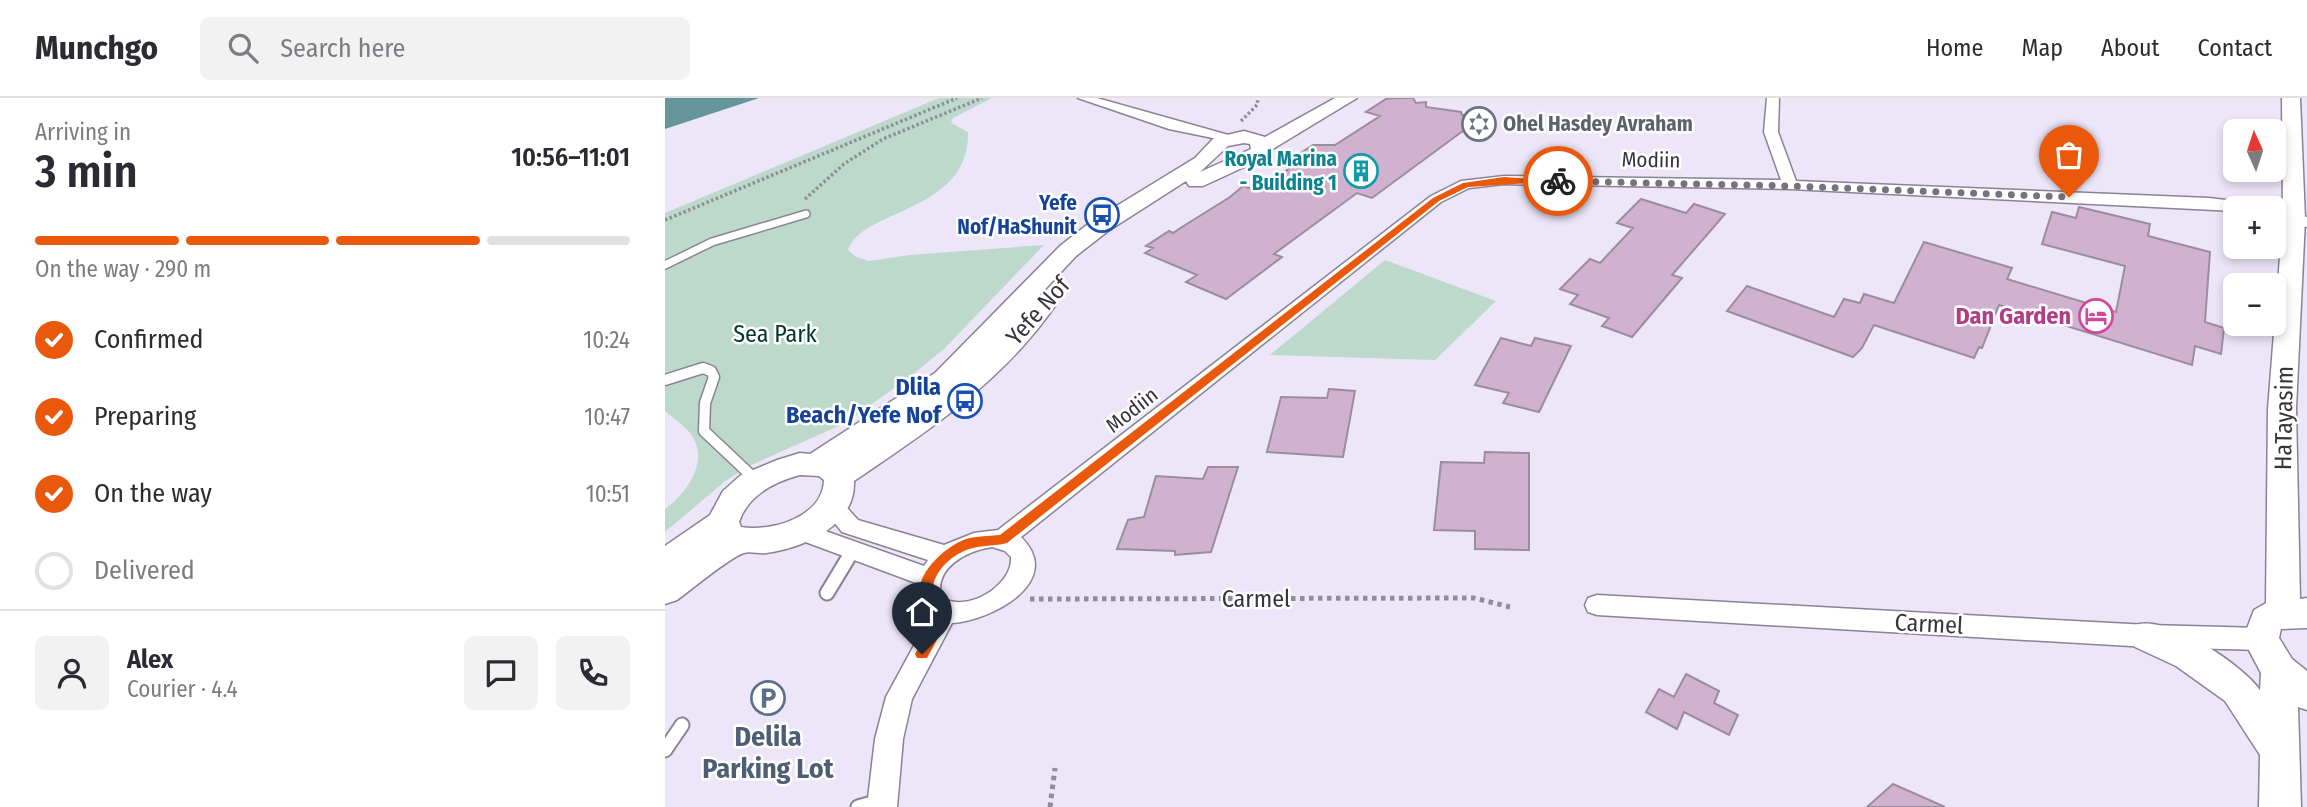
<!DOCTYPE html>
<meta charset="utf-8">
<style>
body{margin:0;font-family:"Fira Sans Condensed",sans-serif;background:#f2f2f3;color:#2b2b33;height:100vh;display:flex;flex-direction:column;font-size:26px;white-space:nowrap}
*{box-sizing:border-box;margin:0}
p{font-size:23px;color:#7c7c81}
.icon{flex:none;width:38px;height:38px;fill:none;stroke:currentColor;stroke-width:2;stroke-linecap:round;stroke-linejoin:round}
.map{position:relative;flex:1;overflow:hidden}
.sheet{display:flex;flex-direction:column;background:#fff;width:665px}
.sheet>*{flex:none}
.needle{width:46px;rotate:357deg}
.buttons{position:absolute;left:1558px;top:21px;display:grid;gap:14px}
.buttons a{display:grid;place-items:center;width:63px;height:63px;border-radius:10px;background:#fff;box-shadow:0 4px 10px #0003;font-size:35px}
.pin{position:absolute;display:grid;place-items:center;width:60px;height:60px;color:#fff;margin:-72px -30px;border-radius:50% 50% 50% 0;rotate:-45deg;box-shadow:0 0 7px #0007}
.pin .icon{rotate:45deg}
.courier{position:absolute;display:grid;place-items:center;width:70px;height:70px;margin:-35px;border:5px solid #ea580c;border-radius:50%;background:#fff;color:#222;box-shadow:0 2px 9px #0007}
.overview em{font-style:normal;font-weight:600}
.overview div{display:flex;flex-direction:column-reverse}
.overview{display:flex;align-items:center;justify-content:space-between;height:119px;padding:0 35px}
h1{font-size:46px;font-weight:600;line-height:52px}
.bar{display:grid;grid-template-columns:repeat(4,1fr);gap:10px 7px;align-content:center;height:84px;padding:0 35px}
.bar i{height:9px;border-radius:5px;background:#e1e1e2}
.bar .active{background:#ea580c}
.bar p{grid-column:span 4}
.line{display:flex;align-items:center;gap:18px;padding:0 35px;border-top:2px solid #e1e1e2}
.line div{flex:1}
.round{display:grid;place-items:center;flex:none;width:74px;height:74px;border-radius:10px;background:#f2f2f3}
ol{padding:0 35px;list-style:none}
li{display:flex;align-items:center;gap:21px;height:77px}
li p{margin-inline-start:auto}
li .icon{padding:7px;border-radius:50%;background:#ea580c;color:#fff;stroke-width:4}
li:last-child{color:#7c7c81}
li i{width:38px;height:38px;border:4px solid #e1e1e2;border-radius:50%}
header{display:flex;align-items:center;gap:42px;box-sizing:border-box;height:98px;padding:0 35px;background:#fff;border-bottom:2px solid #e1e1e2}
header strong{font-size:33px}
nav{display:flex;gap:38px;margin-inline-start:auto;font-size:24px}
.search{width:490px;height:63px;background:#f2f2f3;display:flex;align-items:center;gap:18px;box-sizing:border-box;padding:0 24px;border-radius:10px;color:#7c7c81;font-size:26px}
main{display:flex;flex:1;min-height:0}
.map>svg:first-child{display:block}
.green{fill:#bcd9cb}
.water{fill:#65959b}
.building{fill:#d0b2d0;stroke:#9b8d9b;stroke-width:2}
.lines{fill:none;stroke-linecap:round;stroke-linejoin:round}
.lane-far2-casing{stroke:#898394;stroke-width:10}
.lane-far1-casing{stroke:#898394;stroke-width:13}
.lane-casing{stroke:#898394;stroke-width:17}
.street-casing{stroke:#898394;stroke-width:3}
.secondary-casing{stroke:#898394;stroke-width:3}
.path-far1{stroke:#908c98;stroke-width:3.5;stroke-dasharray:2.5 2.5;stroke-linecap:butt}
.path{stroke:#908c98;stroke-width:5;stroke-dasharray:4.5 4.5;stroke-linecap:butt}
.lane-far2{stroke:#fff;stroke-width:7}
.lane-far1{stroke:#fff;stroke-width:10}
.lane{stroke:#fff;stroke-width:13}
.street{fill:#fff;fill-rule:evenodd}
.secondary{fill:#fff;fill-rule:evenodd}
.route{fill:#ea580c}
.done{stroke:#76737e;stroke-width:7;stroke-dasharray:0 12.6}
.labels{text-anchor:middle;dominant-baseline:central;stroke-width:5;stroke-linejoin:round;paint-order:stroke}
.far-worship-label{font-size:21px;font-weight:bold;fill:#5b616d;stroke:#fff;text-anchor:start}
.far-culture-label{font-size:21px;font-weight:bold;fill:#0d838f;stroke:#fff;text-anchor:end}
.far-street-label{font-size:21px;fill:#37353c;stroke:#fff}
.far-transit-label{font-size:21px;font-weight:bold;fill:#164399;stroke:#fff;text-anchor:end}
.street-label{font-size:24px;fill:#37353c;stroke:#fff}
.hotel-label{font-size:24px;font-weight:bold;fill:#b23c85;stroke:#fff;text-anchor:end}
.park-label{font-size:24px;fill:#003825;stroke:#fff}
.transit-label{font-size:24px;font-weight:bold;fill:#164399;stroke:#fff;text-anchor:end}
.near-service-label{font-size:28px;font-weight:bold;fill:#4e5e75;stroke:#fff}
</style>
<header>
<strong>Munchgo</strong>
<div class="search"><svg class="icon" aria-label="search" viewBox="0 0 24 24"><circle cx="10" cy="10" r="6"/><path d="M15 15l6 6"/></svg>Search here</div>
<nav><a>Home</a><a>Map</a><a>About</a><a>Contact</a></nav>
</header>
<main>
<section class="sheet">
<div class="overview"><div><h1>3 min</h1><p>Arriving in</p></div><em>10:56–11:01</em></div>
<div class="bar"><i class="active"></i><i class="active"></i><i class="active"></i><i></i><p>On the way · 290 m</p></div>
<ol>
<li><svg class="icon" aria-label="check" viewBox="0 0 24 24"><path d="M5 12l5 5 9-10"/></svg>Confirmed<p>10:24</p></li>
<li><svg class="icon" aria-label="check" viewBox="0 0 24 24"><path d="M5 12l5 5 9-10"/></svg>Preparing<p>10:47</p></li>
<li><svg class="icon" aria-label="check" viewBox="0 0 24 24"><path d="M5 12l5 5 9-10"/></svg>On the way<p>10:51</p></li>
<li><i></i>Delivered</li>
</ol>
<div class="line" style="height:126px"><a class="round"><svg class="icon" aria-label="person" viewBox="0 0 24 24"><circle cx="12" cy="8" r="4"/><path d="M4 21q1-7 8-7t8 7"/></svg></a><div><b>Alex</b><p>Courier · 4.4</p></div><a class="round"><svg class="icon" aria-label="chat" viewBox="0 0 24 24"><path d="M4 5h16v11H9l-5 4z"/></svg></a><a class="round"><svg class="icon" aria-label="phone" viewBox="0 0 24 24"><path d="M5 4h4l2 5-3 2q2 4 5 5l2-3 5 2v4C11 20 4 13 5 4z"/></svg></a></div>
</section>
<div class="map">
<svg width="1642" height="709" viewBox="0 0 1642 709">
<rect width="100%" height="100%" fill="#ece6f8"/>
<path class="green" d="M274 0H327L288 20 286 25 303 34C305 115 195 111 183 152L191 159 204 163 245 157 379 147 279 251 242 281 180 325 82 369 59 384 0 434V411C22 395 46 362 25 335 19 327 8 320 0 313V115Z
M720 162 831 203 770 262 605 257Z"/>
<path class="water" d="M0 0H94L0 31Z"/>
<path class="building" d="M730 0H748L751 5 761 4V9L796 14 797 17 821 16 707 100 692 95 609 156 617 159 561 201 521 184 532 177 480 155 488 150 481 148 504 133 508 135 517 129 565 99 578 88 591 92 633 65 625 62 648 47H670L715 18 701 14 721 1Z
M976 101 1021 115 1029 106 1060 116 1007 177 1017 180 967 239 937 228 944 220 905 206 913 197 895 191 925 161 935 165 968 130 952 125Z
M1414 109 1485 126 1483 138 1545 154 1540 224 1559 230 1556 256 1530 248 1527 267 1334 207 1317 250 1314 249 1309 260 1209 227 1197 250 1188 259 1062 213 1082 188 1169 219 1179 201 1195 205 1199 196 1229 205 1259 144 1347 170 1342 181 1451 214 1460 168 1377 146 1387 114 1411 120Z
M836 240 866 248 870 240 906 248 874 314 838 305 844 295 810 287Z
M664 291 690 293 678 359 602 354 616 299 662 300Z
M820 354 864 355V452L810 451V433L769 432 776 364 819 365Z
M543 369H573L546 454 510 457V453L452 451 463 422 479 419 491 378 538 381Z
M1021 576 1054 593 1049 605 1073 617 1064 637 1019 614 1012 631 981 614 994 591 1009 599Z
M1228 686 1280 709H1202Z"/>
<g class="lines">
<g class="lane-far2-casing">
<path id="lane-far2" d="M0 167 47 144 141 116"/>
</g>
<g class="lane-far1-casing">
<path id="lane-far1" d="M0 282 38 270 46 273 49 279 40 305 39 333 91 382"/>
</g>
<g class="lane-casing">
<path id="lane" d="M162 495 188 452
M0 652 17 627
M193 709 214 703"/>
</g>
<g class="street-casing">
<path id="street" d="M413 0H432L574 40 567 44 504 31Z
M1102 0H1114L1113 34 1131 83 1544 100 1586 105 1594 110 1570 113 1125 91 839 86 804 90 776 104 356 439C401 483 326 523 287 525L247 601 238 641 232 709H202L210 641 221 599 265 518C254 511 248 498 251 485L127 439 124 433 127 427 135 424 259 468 263 462 177 434 156 408 159 402 167 400 175 402 193 422 279 447 309 435 333 432 766 98 796 83 839 78 1116 82 1099 34ZM327 449 340 453 346 459C348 488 301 516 276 499 269 469 302 453 327 449Z
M1608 111 1642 119V129L1608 121Z
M932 497 1483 527 1596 530 1605 533 1609 541 1605 549 1596 552 1483 549 932 517 923 514 920 507 923 500Z"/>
</g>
<g class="secondary-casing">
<path id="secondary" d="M670 0H692L606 52 601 59 538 88H524L521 83 443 133 411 158 370 202 386 203 390 208C338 283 263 333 189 383 191 428 138 450 101 455 94 456 85 453 79 455 65 459 26 492 12 502L0 506V448L45 417 58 393 76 377 112 362 135 355 145 356 270 275 395 148 427 123 530 60 549 40 579 33 600 39ZM579 45 585 46 586 51 535 74 563 48ZM135 377 154 378 159 382C158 419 107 434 76 429L74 424C83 397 109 384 135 377Z
M1617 0H1635L1640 121 1631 311 1635 501 1642 500V530L1616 531 1614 540 1627 561 1642 573V612L1633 609 1636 709H1594L1595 657 1560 603 1511 568 1470 549 1465 538 1470 527C1501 516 1577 566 1595 592L1596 575 1578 541 1589 512 1601 505 1603 311 1618 121Z"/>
</g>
<path class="path-far1" d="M576 23 592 7 593 0
M140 101 179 66 218 41 317 0
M0 122 292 0"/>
<path class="path" d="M365 501 809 500 845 509
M385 709 390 670"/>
<use href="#lane-far2" class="lane-far2"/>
<use href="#lane-far1" class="lane-far1"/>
<use href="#lane" class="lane"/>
<use href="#street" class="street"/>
<use href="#secondary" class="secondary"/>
</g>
<path class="route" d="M839 79 897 83 803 89 774 103 342 445C331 448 319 447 308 450 287 455 264 476 268 499L287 514 262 560H252L250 556 272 517C229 497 274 450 301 441 312 438 324 438 335 437L768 100 798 85Z"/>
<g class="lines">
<path class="done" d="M893 83 1125 88 1404 99"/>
</g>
<defs>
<g id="synagogue-ring" transform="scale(1.75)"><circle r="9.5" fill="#fff" stroke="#6b7280" stroke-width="1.5"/><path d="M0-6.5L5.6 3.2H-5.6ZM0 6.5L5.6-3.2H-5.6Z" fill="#6b7280"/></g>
<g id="building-ring" transform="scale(1.75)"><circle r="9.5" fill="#fff" stroke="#0f9aa8" stroke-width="1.5"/><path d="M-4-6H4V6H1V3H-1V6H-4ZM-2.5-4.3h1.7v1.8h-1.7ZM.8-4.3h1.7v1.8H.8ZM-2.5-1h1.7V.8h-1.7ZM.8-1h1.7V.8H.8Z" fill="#0f9aa8"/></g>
<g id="bus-ring" transform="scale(1.75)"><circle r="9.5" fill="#fff" stroke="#1a4fb4" stroke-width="1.5"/><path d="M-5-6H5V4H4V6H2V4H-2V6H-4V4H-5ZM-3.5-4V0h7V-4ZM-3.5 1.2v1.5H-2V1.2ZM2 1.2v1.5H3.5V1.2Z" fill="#1a4fb4"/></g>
<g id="hotel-ring" transform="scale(1.75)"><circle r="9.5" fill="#fff" stroke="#d1479c" stroke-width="1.5"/><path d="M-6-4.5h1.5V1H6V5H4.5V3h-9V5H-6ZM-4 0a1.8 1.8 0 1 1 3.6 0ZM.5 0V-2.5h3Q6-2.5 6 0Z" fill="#d1479c"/></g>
<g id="parking-ring" transform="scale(1.75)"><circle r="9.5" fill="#fff" stroke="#5c6f8a" stroke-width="1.5"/><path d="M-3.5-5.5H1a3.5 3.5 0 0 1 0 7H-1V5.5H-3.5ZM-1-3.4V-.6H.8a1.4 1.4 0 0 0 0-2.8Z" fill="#5c6f8a"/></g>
</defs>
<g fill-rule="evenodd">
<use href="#synagogue-ring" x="814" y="26"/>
<use href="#building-ring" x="696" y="73"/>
<use href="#bus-ring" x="437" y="117"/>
<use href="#hotel-ring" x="1431" y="218"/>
<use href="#bus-ring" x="300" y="303"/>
<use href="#parking-ring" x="103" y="600"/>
</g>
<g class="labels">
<g class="far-worship-label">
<text x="838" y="26">Ohel Hasdey Avraham</text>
</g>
<g class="far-culture-label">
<text x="672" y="61">Royal Marina<tspan x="672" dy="24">- Building 1</tspan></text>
</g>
<g class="far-street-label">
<text transform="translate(986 62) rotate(1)">Modiin</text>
<text transform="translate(467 312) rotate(-38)">Modiin</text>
</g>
<g class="far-transit-label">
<text x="412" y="105">Yefe<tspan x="412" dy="24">Nof/HaShunit</tspan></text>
</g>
<g class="street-label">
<text transform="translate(373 213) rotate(-48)">Yefe Nof</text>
<text transform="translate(1619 320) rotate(-89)">HaTayasim</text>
<text x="591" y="501">Carmel</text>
<text transform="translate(1264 526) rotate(3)">Carmel</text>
</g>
<g class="hotel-label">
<text x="1406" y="218">Dan Garden</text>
</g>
<g class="park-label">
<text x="110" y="236">Sea Park</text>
</g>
<g class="transit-label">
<text x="276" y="289">Dlila<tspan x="276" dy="28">Beach/Yefe Nof</tspan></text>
</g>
<g class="near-service-label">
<text x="103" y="638">Delila<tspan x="103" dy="32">Parking Lot</tspan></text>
</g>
</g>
</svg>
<div class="buttons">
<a><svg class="needle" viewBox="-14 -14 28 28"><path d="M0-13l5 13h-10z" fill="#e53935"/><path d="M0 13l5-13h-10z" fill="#7c7c81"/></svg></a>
<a>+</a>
<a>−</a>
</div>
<div class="pin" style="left:1404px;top:99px;background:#ea580c"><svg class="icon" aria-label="bag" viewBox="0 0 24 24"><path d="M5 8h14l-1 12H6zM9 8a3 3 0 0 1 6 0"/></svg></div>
<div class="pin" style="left:257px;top:556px;background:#1f2937"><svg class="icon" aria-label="home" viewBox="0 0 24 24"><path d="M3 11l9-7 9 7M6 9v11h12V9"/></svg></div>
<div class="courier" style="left:893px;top:83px"><svg class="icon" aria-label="bike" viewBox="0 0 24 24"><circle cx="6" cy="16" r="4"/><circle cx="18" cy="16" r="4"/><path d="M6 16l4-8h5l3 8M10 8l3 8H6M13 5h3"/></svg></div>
</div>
</main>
